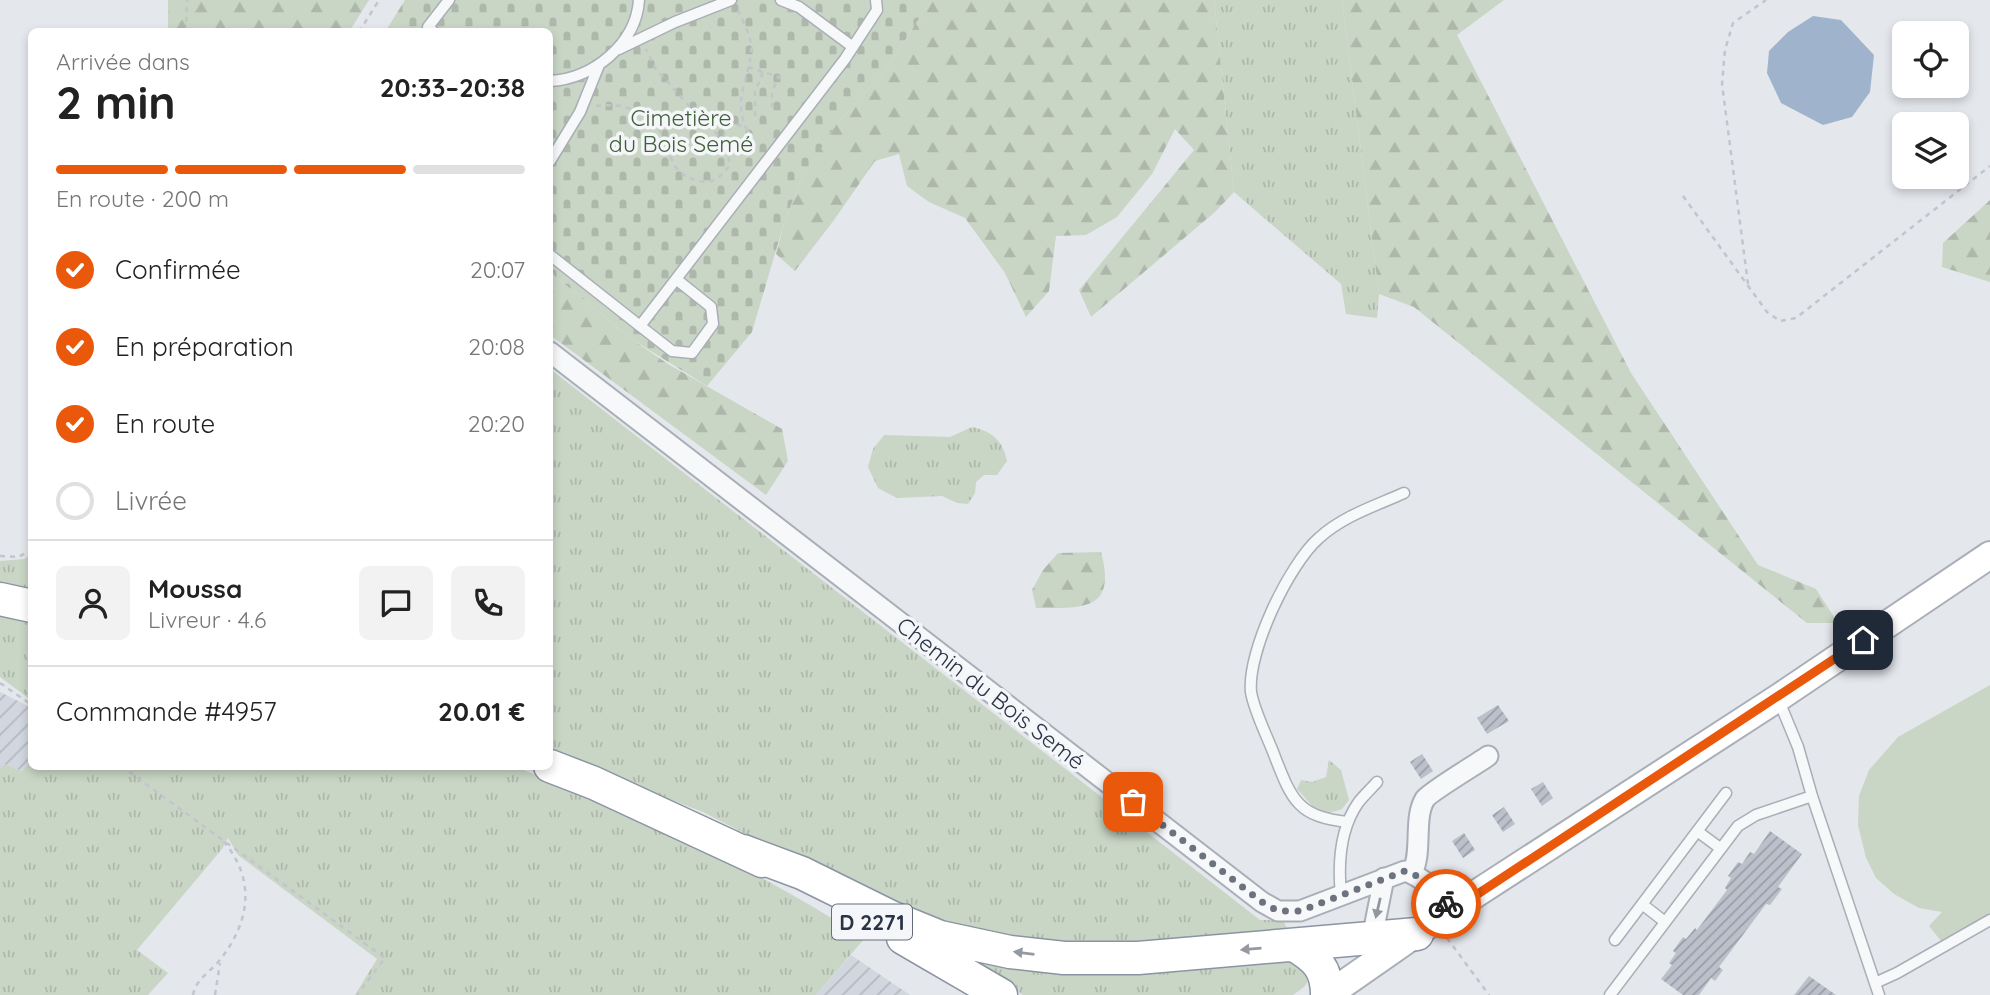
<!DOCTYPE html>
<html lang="fr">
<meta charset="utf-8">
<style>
body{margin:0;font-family:Quicksand,sans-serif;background:#f2f2f2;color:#222;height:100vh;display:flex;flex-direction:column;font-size:26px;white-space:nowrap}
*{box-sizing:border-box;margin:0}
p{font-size:23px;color:#767676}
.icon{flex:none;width:38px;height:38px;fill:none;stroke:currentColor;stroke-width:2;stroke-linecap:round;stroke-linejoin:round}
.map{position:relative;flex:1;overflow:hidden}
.sheet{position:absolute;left:28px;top:28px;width:525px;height:742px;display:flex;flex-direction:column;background:#fff;border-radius:10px;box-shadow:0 4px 10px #0003}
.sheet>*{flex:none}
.buttons{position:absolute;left:1892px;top:21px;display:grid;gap:14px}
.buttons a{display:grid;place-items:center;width:77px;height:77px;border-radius:10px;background:#fff;box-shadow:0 4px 10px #0003;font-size:35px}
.pin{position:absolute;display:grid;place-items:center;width:60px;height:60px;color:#fff;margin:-30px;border-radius:14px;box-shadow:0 4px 10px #0006}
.courier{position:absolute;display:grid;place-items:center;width:70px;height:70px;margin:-35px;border:5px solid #ea580c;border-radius:50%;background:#fff;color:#222;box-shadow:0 2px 9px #0007}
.head em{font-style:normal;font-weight:700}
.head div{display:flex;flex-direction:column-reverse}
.head{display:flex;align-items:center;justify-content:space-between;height:119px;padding:0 28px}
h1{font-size:46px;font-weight:700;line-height:52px}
.bar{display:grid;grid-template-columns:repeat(4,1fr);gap:10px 7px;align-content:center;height:84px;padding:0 28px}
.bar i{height:9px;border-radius:5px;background:#e0e0e0}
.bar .active{background:#ea580c}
.bar p{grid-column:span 4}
.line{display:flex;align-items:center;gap:18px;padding:0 28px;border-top:2px solid #e0e0e0}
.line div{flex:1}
.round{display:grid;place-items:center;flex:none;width:74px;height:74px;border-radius:10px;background:#f2f2f2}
ol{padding:0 28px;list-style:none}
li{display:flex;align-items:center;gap:21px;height:77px}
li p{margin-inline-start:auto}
li .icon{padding:7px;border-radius:50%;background:#ea580c;color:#fff;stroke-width:4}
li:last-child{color:#767676}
li i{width:38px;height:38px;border:4px solid #e0e0e0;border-radius:50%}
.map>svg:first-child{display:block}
.industrial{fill:url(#industrial-furrows)}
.grass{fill:url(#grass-tufts)}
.forest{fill:url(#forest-firs)}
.cemetery{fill:url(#cemetery-stones)}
.green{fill:#c9d6c5}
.water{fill:#9fb4cc}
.building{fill:url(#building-hatch)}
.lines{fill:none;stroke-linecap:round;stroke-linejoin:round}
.service-casing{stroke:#a9aeb7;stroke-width:13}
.minor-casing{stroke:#a9aeb7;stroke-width:23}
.secondary-casing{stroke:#a9aeb7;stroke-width:30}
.trunk-casing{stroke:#8b94a3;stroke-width:35}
.path{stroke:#c2c5cb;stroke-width:2.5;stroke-dasharray:5 5;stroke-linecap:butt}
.service{stroke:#f7f8fa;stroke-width:10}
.minor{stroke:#f7f8fa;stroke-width:19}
.secondary{stroke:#fff;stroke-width:26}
.trunk{stroke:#fff;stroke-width:32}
.oneway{fill:#9196a0}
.oneway2{fill:#959aa2}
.done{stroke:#6c737f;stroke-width:7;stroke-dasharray:0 12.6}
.route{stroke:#ea580c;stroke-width:9}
.labels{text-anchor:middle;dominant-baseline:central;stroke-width:7;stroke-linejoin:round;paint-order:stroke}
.shield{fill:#f4f6f9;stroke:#676e7b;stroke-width:2}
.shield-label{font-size:21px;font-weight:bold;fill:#2b3445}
.park-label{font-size:23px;fill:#3f6138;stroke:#f4f6f9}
.street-label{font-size:23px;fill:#2b3445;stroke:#f4f6f9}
</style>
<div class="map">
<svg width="1990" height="995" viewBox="0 0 1990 995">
<defs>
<pattern id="industrial-furrows" width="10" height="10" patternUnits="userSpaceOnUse" patternTransform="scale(1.75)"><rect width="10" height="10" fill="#d2d6de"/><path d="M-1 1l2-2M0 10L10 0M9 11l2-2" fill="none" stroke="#b4b8c0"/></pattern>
<pattern id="grass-tufts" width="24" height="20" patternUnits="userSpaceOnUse" patternTransform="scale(1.75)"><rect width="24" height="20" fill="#c9d6c5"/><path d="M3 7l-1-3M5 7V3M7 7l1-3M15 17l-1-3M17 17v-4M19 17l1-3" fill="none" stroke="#adb8ab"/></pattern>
<pattern id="forest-firs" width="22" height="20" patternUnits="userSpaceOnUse" patternTransform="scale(1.75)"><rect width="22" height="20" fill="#c9d6c5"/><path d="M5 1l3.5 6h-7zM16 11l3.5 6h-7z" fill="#adb8ab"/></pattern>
<pattern id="cemetery-stones" width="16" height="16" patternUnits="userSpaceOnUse" patternTransform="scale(1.75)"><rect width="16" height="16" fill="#c9d6c5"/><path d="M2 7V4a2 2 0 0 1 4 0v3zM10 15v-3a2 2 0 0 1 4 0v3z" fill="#adb8ab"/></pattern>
<pattern id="building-hatch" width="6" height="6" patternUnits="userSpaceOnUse" patternTransform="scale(1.75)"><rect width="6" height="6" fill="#bbc0ca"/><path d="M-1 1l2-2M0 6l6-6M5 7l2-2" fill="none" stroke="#989da6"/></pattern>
</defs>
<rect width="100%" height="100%" fill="#e4e7ec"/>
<path class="industrial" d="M0 692 32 708 31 761 22 771 4 764 0 769Z
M851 955 910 995H816Z"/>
<path class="grass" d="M1214 0H1342L1379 294 1377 318 1346 314 1341 284 1234 192Z
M550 369 1260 920H1283L1290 935 1091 949 976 931 874 900 703 812 550 754Z
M972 427C992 431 1003 441 1007 461L997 475H984L976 482 975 493 968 504 957 503 942 496 897 498 878 488 868 467 873 449 884 435 950 437Z
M31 554V591L0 583V561L24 559Z
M0 611 31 618V700L0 677Z
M1329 760 1341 770 1349 800 1342 809 1326 814 1316 810 1297 789 1301 780 1312 782 1326 777Z
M31 761 32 766 516 767C636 814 756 867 864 939L816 995H355L377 959 238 855 228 838 222 849 137 950 168 973 148 995H0V769L4 764 22 771Z
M944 946 1295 955 1314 973 1304 987 1293 995H1023Z"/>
<path class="forest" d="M168 0H369L349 32 168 31Z
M931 0H1214L1234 192 1215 212 1091 317 1079 290 1194 150 1175 129 1152 174 1117 217 1086 235 1056 236 1049 291 1026 317 1005 273 965 218 929 202 907 186 899 154 875 161 834 220 795 271 776 254 784 223 799 184 832 129 885 71Z
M1342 0H1504L1457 35 1631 373 1758 565 1816 589 1838 623H1807L1414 307 1379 294Z
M1990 200V282L1942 267 1943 243Z
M550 272 633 340 668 364 782 429 788 461 766 495 550 335Z
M1101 552C1117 611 1083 608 1036 608L1032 590 1043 570 1058 553Z"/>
<path class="cemetery" d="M405 0H931L885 71 835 126 799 184 784 223 752 332 707 386 633 340 550 272V32H385Z"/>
<path class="green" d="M1990 685V914L1941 941 1929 926 1942 912 1919 908 1894 894 1876 878 1866 858 1858 825 1859 796 1869 770 1898 737Z"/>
<path class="water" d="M1813 16 1841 20 1874 55 1870 92 1852 117 1823 125 1781 103 1767 73 1769 51 1788 32Z"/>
<path class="building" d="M1498 705 1509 721 1487 734 1477 718Z
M1422 754 1433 771 1421 779 1410 762Z
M1543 782 1553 798 1542 806 1531 789Z
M1504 807 1515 824 1503 832 1492 815Z
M1770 831 1802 854 1778 887 1782 889 1770 905 1766 904 1719 967 1723 970 1715 981 1711 978 1699 995H1683L1661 979 1672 965 1669 963 1676 953 1673 951 1683 937 1686 939 1695 928 1697 930 1727 890 1725 888 1731 878 1728 876 1738 862 1742 864 1750 852 1754 854Z
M1464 833 1475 850 1463 858 1452 841Z
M1809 976 1836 995H1794Z"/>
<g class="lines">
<g class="service-casing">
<path id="service" d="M781 0 799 7 853 47
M434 32 428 27 449 0
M619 49 675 22 731 0
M550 81C593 79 636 44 639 0
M550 161 580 112 599 65
M550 255 640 326 845 59 877 10 876 0
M640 326 672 351 692 353 713 324 711 307 676 279
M1779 701 1798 747 1812 796 1879 995
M1348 822C1299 817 1292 801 1275 757 1268 738 1254 711 1251 692 1247 652 1289 564 1319 538 1343 516 1375 506 1404 493
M1697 831 1720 848
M1341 895C1338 865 1340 829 1358 803 1363 796 1371 789 1377 782
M1642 904 1665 922
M1615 940 1726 793
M1875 983 1897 973 1990 920
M1610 995 1738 826 1756 815 1812 796"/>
</g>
<g class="minor-casing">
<path id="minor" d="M550 352 1262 902 1278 911H1300L1405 871C1426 878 1438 895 1452 911
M1412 873C1423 852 1413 818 1425 799 1431 791 1477 764 1488 756
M1372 938 1384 878"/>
</g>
<g class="secondary-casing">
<path id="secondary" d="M1328 995 1434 921 1778 698 1990 555"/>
</g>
<g class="trunk-casing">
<path id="trunk" d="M0 599 32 606
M550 766 594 783 762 861
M743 851 802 873 891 917 940 937 1010 952 1064 958H1138L1417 934
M903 938 1001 995
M1294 945C1316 958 1327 968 1327 995"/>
</g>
<path class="path" d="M738 10C743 22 753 39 751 52 749 81 733 97 746 128
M186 32 187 0
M359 32 379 0
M748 67 779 77 772 91V112
M596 106C618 103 640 108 655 125 675 147 663 172 699 181 714 185 721 176 730 165L726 146 721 138 697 115 655 68 646 49
M755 116V92L763 72
M724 138a13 13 0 1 1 26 0a13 13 0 1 1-26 0Z
M1683 196 1767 312 1780 321 1796 318 1990 166
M1748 284 1722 84 1725 50 1733 23 1766 0
M0 556 18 557 32 550
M0 683 32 705
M121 766 385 958 357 995
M1447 938 1489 995
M193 995C196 979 209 973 219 961 249 924 257 881 224 842
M215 995 220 963"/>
<use href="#service" class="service"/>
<use href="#minor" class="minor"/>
<use href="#secondary" class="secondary"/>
<use href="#trunk" class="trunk"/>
</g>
<defs><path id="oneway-solid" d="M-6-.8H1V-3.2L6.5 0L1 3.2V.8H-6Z" transform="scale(1.75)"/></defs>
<use class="oneway" href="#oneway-solid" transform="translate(1378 908) rotate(103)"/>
<g class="oneway2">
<use href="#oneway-solid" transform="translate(1251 949) rotate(175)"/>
<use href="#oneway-solid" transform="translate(1024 953) rotate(-173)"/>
</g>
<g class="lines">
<path class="done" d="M1133 802 1262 902 1278 911H1300L1405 871C1424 877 1434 890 1446 904"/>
<path class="route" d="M1446 904 1452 911 1863 640"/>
</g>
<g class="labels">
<rect class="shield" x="832" y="904.5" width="80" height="35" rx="5"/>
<g class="shield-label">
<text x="872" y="922">D 2271</text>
</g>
<g class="park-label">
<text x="681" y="117">Cimetière<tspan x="681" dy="26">du Bois Semé</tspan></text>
</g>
<g class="street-label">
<text transform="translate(991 693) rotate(38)">Chemin du Bois Semé</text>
</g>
</g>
</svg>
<div class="buttons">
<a><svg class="icon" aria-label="locate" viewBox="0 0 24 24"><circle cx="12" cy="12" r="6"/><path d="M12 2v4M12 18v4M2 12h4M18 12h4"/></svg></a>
<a><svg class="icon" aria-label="layers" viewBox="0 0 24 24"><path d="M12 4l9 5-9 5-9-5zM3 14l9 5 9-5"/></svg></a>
</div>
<div class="pin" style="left:1133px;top:802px;background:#ea580c"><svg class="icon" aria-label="bag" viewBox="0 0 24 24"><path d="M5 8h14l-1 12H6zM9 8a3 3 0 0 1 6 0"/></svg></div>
<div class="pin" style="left:1863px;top:640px;background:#1f2937"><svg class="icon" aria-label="home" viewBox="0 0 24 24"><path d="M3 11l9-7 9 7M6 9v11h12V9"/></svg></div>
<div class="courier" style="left:1446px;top:904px"><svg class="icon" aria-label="bike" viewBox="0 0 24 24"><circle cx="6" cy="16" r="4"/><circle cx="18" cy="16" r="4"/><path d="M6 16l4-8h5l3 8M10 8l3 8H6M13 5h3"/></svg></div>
<section class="sheet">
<div class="head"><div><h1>2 min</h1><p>Arrivée dans</p></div><em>20:33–20:38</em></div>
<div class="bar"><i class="active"></i><i class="active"></i><i class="active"></i><i></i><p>En route · 200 m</p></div>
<ol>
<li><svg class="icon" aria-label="check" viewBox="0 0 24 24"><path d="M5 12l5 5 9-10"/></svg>Confirmée<p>20:07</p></li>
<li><svg class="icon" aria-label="check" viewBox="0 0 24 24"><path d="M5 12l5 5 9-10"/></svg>En préparation<p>20:08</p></li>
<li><svg class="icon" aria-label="check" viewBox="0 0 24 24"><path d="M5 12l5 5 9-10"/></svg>En route<p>20:20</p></li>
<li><i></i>Livrée</li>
</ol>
<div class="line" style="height:126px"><a class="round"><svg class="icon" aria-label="person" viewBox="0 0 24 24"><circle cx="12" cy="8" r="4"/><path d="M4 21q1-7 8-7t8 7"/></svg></a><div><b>Moussa</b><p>Livreur · 4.6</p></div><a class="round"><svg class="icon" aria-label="chat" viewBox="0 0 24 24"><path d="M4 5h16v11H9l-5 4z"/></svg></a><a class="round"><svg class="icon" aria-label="phone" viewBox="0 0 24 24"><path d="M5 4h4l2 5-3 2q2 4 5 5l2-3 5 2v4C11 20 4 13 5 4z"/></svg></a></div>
<div class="line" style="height:91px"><div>Commande #4957</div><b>20.01 €</b></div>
</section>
</div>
